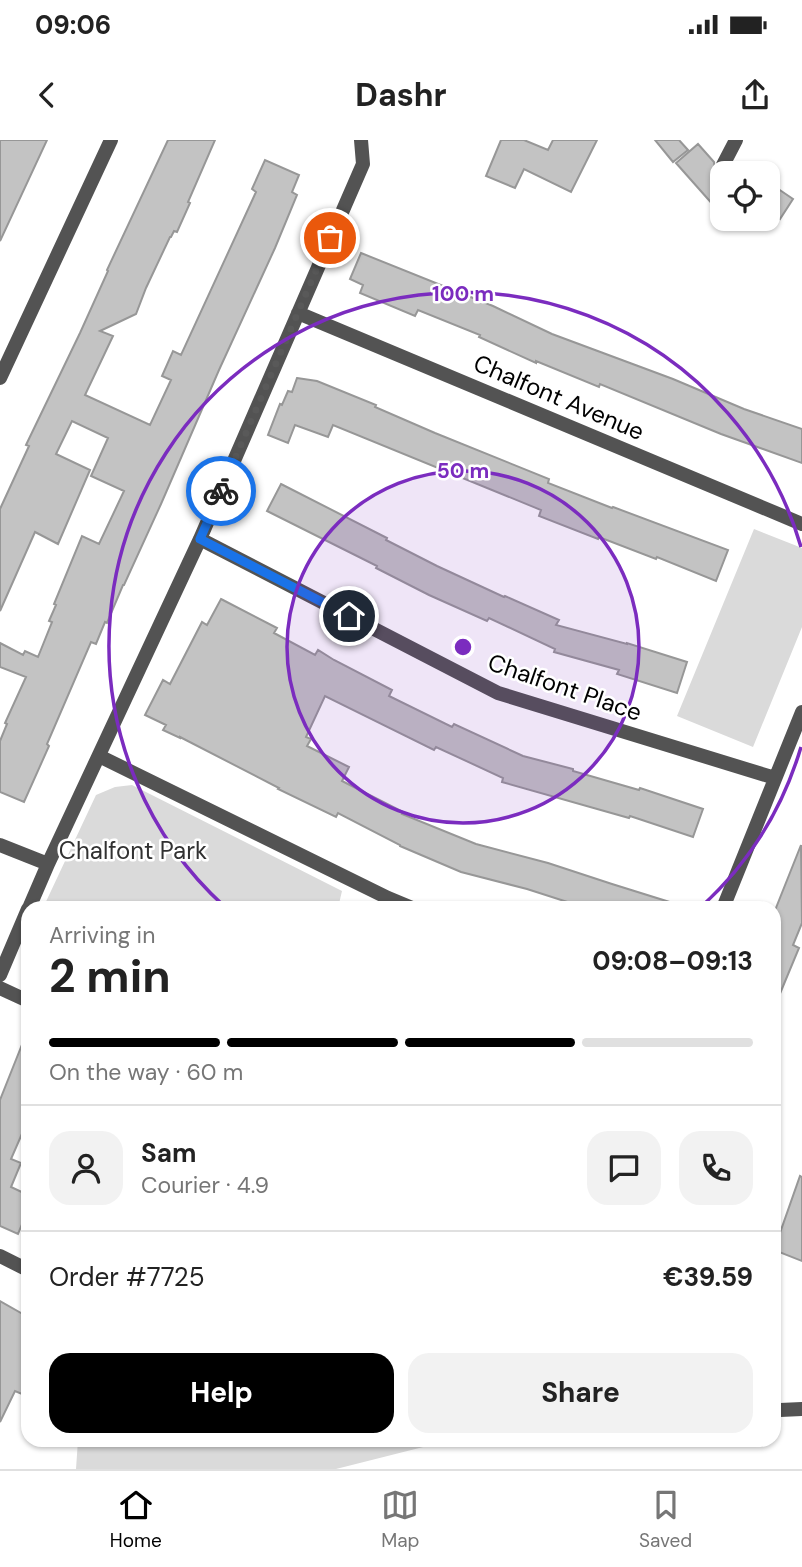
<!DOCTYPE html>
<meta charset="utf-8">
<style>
body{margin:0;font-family:"DM Sans",sans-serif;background:#f2f2f2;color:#222;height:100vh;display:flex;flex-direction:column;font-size:26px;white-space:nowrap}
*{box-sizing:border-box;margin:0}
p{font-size:23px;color:#767676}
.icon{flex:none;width:38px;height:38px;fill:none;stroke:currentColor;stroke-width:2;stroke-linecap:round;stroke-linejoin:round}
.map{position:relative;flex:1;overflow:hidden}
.sheet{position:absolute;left:21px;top:761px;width:760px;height:546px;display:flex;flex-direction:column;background:#fff;border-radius:21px;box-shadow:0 2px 5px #0004}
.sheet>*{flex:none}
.tools{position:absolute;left:710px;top:21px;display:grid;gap:14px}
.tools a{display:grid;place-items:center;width:70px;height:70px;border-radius:14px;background:#fff;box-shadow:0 2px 5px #0004;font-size:35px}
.pin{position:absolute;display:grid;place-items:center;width:60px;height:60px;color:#fff;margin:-30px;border:4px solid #fff;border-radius:50%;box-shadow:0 2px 7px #0007}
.courier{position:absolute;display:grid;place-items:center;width:70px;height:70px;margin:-35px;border:5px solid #1a73e8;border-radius:50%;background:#fff;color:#222;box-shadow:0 2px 9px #0007}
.head em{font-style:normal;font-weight:700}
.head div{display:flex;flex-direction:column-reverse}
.head{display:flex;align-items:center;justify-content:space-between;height:119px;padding:0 28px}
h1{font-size:46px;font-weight:700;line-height:52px}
.bar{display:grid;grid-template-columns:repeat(4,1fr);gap:10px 7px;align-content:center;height:84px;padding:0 28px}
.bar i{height:9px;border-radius:5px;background:#e0e0e0}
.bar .active{background:#000}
.bar p{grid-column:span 4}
.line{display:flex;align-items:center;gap:18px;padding:0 28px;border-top:2px solid #e0e0e0}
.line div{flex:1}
.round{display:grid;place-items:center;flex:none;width:74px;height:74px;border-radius:21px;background:#f2f2f2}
.primary-button{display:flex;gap:14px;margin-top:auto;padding:14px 28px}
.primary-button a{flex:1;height:80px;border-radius:21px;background:#000;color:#fff;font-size:28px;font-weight:700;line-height:80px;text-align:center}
.primary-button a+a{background:#f2f2f2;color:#222}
.status{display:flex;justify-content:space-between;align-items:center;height:49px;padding:0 35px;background:#fff;direction:ltr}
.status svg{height:19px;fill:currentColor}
header{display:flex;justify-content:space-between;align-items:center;height:91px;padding:0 28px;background:#fff;font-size:32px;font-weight:700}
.dock{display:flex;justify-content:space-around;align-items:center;height:98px;border-top:2px solid #e0e0e0;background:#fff;font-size:19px;color:#767676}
.dock a{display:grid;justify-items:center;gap:4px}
.dock .active{color:#000}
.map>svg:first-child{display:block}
.green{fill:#dadada}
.building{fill:#c3c3c3;stroke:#979797;stroke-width:2}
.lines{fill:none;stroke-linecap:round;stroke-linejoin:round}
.service{stroke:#535353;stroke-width:14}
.minor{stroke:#535353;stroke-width:14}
.done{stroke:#595959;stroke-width:7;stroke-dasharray:0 12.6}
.route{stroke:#1a73e8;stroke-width:9}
.ring{fill:none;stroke:#7b2cbf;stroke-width:3.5}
.labels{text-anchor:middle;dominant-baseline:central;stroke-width:5;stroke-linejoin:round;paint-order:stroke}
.street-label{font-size:24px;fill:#000;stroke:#fff}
.park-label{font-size:24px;fill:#313131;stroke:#fff}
.centre{fill:#7b2cbf;stroke:#fff;stroke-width:3.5}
.ring-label{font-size:21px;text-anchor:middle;font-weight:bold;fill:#7b2cbf;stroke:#fff;stroke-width:5;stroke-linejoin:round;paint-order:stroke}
</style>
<div class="status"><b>09:06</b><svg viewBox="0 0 49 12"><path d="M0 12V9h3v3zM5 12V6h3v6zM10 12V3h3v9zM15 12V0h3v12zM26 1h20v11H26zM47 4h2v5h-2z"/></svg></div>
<header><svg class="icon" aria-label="back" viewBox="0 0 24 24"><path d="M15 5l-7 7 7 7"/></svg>Dashr<svg class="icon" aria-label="share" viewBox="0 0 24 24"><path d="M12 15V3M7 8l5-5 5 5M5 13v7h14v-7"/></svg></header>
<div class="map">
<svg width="802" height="1329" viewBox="0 0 802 1329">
<rect width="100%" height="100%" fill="#fff"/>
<path class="green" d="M754 389 802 408V487L753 607 677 576Z
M132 645 342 751 338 768H43L96 655 115 647Z
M78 1300H443V1302L336 1329H76Z"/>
<path class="building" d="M0 0H47L0 101Z
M168 0H215L188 62 190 63 177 92 174 91 171 97H170L146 148 136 174 100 191 113 196 85 255 150 285 171 240 162 236 173 211 181 215 256 52 252 49 265 20 299 35 292 52 297 55 275 108 219 230 161 364 124 445H123L107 483 105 482 96 504 91 502 47 604 49 606 24 662 0 652V601L7 584 5 583 26 537 0 527V503L23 515 25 511 38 517 52 482 49 481 56 465 54 464 82 396 99 404 124 351 91 336 108 298 72 281 56 314 90 330 58 404 35 392 0 471V369L29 306 26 305 80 193 108 131 107 130Z
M501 0H524L548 10 553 0H597L571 52 524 29 515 48 486 36Z
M655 0H679L688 10 673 22Z
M698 4 714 22 715 31 723 35V76L676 23Z
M768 42 793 59 780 79 768 71Z
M361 113 493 166 552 194 673 239 744 269 802 289V323L721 294 600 244 599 247 536 221V223L479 197 480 195 418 170 415 176 360 153 363 145 350 139Z
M297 238 317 241 376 265 375 267 435 293 549 339 548 343 612 368 613 367 728 410 716 441 657 417 656 419 599 397 598 399 539 376 541 370 333 285 328 297 295 285 288 303 268 295 280 264 282 265 288 251 292 252Z
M281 344 387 398 386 400 437 426 504 457 505 456 559 480 556 485 627 504V503L687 522 677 553 617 534 619 530 554 512 555 509 489 478 487 481 429 455 376 428 377 426 267 371Z
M221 459 277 488 274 493 315 515 318 510 334 520 392 550 389 556 452 587 454 584 523 616 573 629V631L639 650 640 648 703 669 693 697 630 676 629 678 502 642 503 638 436 607 434 610 325 556 306 597 311 599 307 606 349 627 342 641 403 672 402 674 476 704 548 723 612 744 676 764 675 768H586L527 749 461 732 400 706V705L338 673 336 677 278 649 279 648 180 597V598L163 590 166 585 145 575 163 540 170 544 202 482 207 485Z
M801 705 802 783 793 805 799 808 774 868V773Z
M27 892 28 980 11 1019 21 1023 11 1047 28 1055V1070L18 1094 0 1086V960Z
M800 1036 802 1037V1121L774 1110Z
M0 1161 28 1177V1243L22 1254 15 1251 0 1282Z"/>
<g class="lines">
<path class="service" d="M723 25 736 0
M780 1270 802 1269"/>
<path class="minor" d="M298 173 802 384
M0 238 111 0
M200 399 498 553 775 638
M99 616 388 758 412 768
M0 705 48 724
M29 768 48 724 200 399 363 24 361 0
M723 768 802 572
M0 835 28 769
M0 848 28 861
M0 1116 28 1130"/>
</g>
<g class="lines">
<path class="done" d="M221 351 330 98"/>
<path class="route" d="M221 351 200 399 349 476"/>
</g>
<circle cx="463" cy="507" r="176" fill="#7b2cbf" fill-opacity=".12"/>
<g class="ring">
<circle cx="463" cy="507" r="176"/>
<path d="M801 607A353 353 0 0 1 701 767M225 767A353 353 0 1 1 801 407"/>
</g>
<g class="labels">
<g class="street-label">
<text transform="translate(559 257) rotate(23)">Chalfont Avenue</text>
<text transform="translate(565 547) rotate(19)">Chalfont Place</text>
</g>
<g class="park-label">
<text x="133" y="710">Chalfont Park</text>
</g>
</g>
<circle cx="463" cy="507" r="10" class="centre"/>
<g class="ring-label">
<text x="463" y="161">100 m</text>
<text x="463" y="338">50 m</text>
</g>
</svg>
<div class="tools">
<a><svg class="icon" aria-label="locate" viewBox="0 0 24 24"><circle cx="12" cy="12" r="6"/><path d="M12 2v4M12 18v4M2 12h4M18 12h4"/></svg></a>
</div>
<div class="pin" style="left:330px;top:98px;background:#ea580c"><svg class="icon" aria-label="bag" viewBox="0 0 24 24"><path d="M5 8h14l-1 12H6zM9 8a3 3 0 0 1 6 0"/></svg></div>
<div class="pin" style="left:349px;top:476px;background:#1f2937"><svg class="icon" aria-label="home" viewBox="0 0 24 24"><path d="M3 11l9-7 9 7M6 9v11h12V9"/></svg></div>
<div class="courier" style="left:221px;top:351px"><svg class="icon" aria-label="bike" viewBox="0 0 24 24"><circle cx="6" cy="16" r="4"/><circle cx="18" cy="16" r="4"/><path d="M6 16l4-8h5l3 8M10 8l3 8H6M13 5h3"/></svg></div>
<section class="sheet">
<div class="head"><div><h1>2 min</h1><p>Arriving in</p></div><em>09:08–09:13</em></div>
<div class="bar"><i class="active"></i><i class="active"></i><i class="active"></i><i></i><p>On the way · 60 m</p></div>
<div class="line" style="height:126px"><a class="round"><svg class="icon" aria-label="person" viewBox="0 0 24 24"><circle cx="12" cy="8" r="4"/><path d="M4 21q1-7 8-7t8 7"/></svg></a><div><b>Sam</b><p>Courier · 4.9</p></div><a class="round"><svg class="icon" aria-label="chat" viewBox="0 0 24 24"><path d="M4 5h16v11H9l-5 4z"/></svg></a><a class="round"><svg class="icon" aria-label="phone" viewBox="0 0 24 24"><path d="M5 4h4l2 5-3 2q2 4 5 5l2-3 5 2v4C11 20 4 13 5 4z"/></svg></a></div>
<div class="line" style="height:91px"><div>Order #7725</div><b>€39.59</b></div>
<div class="primary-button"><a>Help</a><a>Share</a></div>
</section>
</div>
<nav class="dock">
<a class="active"><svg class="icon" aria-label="home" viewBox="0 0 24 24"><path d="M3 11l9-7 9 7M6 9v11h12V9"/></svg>Home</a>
<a><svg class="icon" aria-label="map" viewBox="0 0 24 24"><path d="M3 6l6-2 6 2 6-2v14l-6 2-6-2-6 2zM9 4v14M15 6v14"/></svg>Map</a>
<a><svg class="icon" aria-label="saved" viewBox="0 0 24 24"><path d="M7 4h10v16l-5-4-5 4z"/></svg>Saved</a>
</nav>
